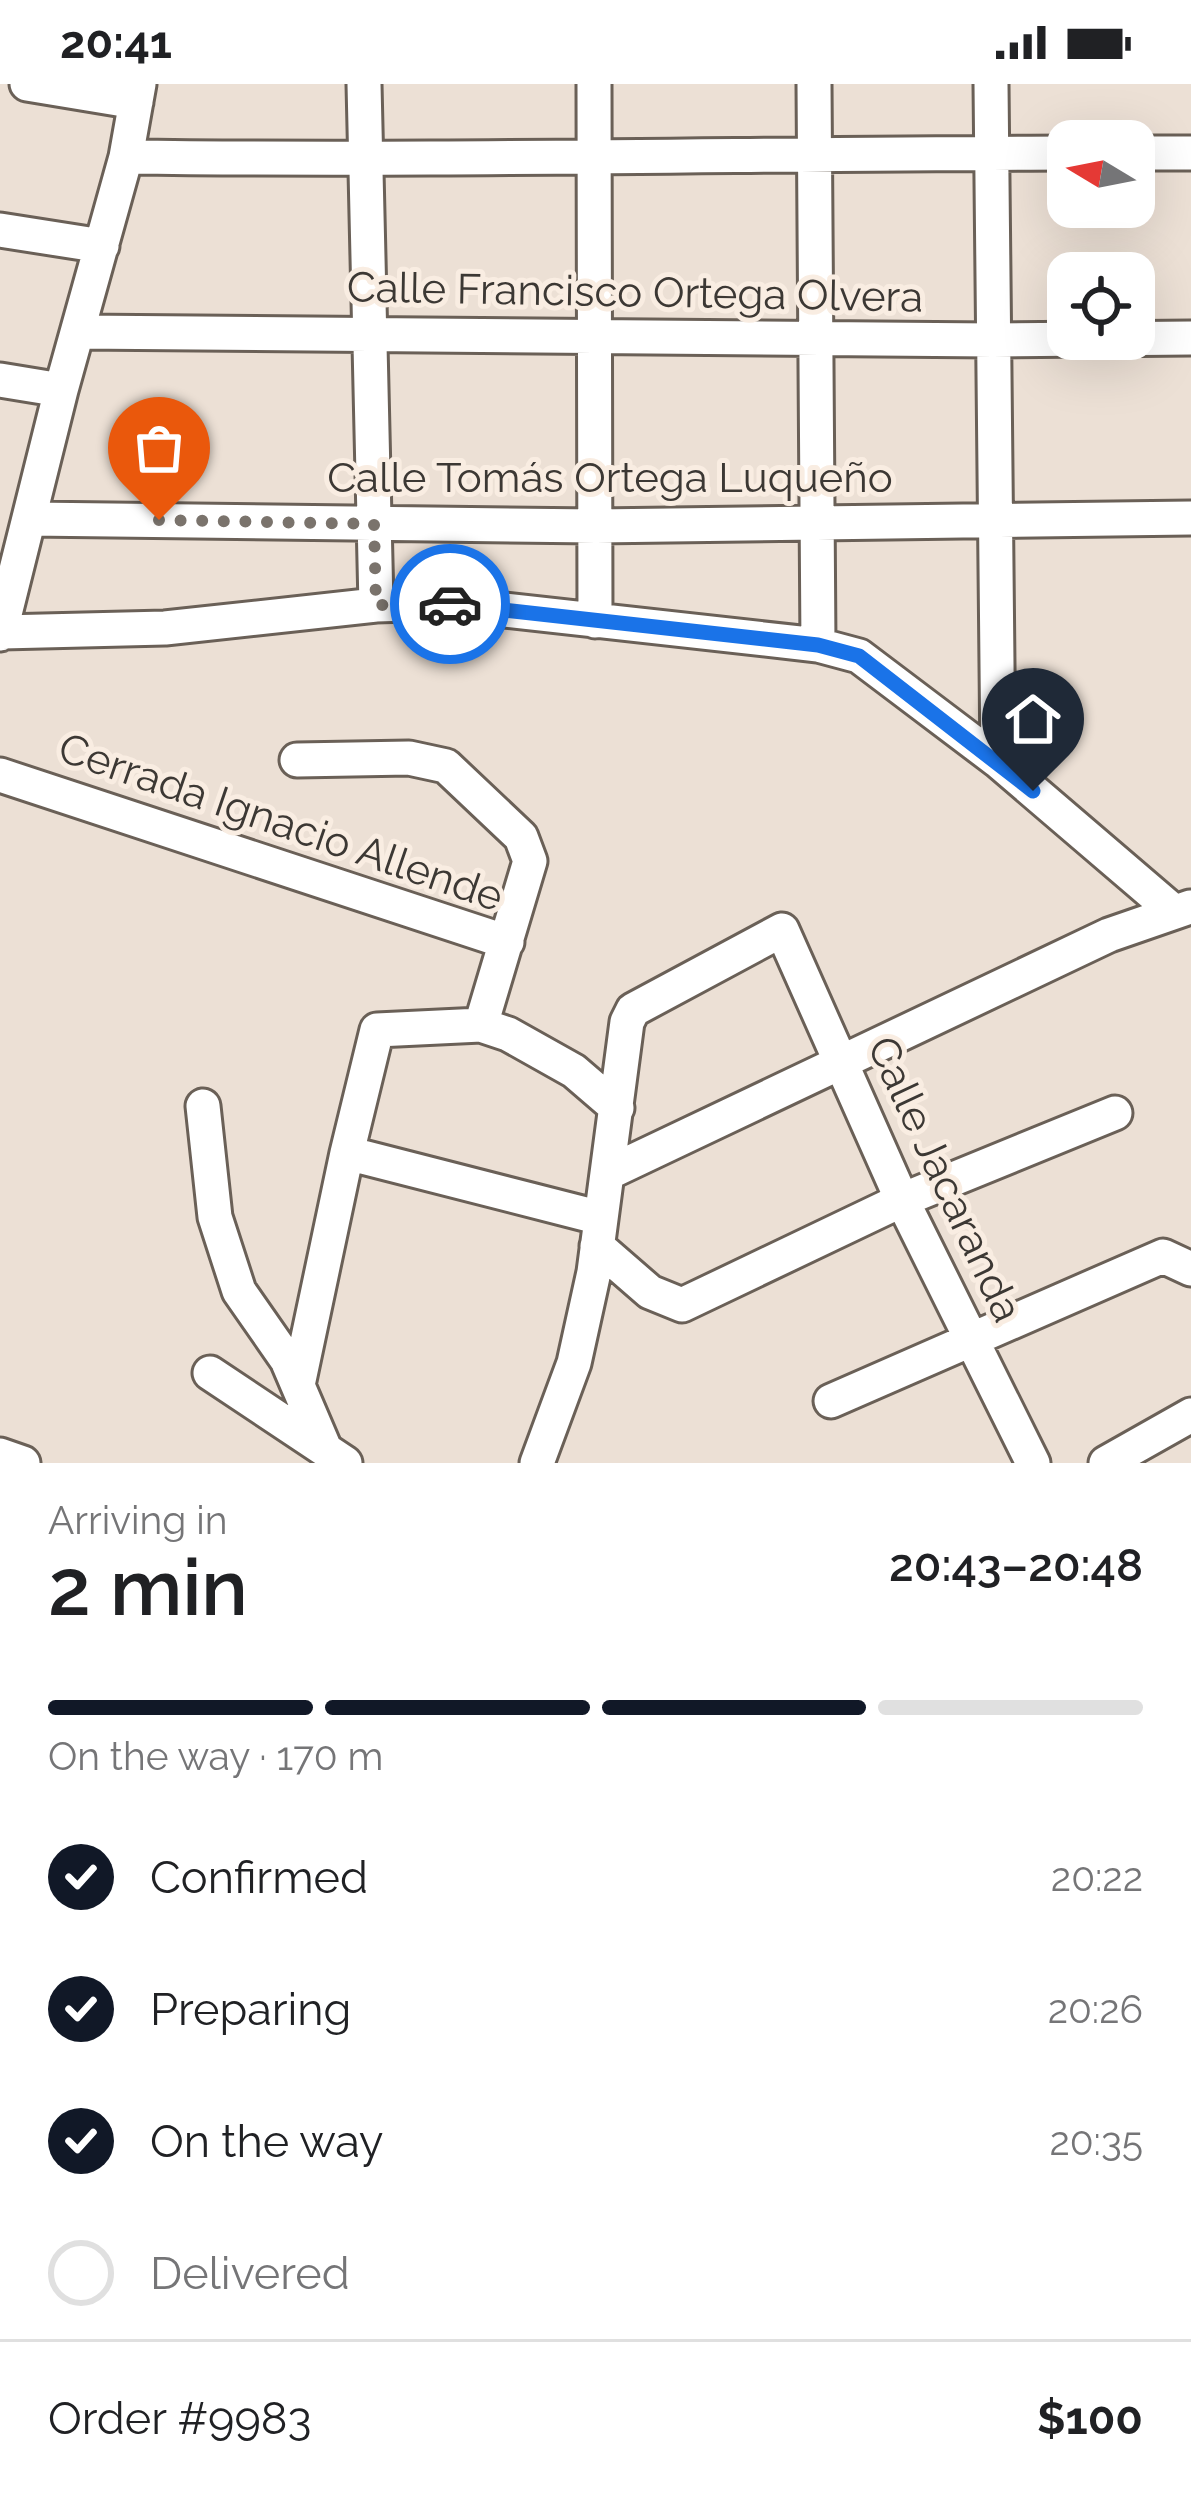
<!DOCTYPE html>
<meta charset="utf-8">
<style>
body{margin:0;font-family:Raleway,sans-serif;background:#f6f6f6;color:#202124;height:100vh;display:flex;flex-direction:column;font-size:45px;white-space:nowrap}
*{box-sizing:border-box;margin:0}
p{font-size:39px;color:#757577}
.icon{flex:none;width:66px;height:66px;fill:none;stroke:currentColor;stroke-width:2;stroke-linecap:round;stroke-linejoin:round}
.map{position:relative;height:1379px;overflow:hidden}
.details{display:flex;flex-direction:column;background:#fff;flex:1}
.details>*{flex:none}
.needle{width:78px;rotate:280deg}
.fabs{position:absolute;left:1047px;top:36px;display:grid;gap:24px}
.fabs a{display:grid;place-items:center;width:108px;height:108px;border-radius:24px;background:#fff;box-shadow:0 12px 48px #0002;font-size:60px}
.pin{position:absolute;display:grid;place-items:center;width:102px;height:102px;color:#fff;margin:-123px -51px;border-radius:50% 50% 50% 0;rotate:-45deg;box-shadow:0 0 12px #0007}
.pin .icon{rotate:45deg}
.courier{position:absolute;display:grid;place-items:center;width:120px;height:120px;margin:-60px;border:9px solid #1a73e8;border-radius:50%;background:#fff;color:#222;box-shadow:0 3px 15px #0007}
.head em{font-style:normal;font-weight:600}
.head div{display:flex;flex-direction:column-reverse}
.head{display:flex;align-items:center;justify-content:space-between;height:204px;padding:0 48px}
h1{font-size:78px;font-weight:600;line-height:90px}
.bar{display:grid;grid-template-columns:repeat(4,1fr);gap:18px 12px;align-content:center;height:144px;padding:0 48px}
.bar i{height:15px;border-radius:9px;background:#e0e0e0}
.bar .on{background:#111827}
.bar p{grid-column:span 4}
.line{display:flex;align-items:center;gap:30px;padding:0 48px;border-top:3px solid #e0e0e0}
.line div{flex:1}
ol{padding:0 48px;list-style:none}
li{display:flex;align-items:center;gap:36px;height:132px}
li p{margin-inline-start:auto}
li .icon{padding:12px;border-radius:50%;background:#111827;color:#fff;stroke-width:4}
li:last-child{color:#757577}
li i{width:66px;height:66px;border:6px solid #e0e0e0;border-radius:50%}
.status{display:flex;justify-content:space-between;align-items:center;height:84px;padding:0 60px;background:#fff;direction:ltr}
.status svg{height:33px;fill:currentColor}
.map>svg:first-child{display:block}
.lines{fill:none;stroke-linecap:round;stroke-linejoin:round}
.minor-casing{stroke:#6a6057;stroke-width:39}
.minor{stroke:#fff;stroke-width:33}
.done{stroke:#7a736c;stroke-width:12;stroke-dasharray:0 21.6}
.route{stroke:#1a73e8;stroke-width:15}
.labels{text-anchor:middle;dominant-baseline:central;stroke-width:10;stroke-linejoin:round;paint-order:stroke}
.street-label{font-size:42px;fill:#3c3834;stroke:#f9ede2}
</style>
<div class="status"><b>20:41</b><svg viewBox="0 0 49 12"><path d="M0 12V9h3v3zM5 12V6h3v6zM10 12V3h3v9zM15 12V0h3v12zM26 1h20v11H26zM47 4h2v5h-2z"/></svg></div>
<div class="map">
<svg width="1191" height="1379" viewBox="0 0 1191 1379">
<rect width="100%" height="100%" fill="#ece0d5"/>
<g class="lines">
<g class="minor-casing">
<path id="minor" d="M27 0 136 18
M364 0 376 521
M594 0 595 537
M814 0 818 561
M991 0 998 677
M1134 69H1191
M126 73C440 77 754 70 1068 69
M0 146 102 162
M79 248 993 256 1191 254
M0 296 61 306
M30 435 596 442 1191 434
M2 548 165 544 376 521 442 519 818 561 859 572 998 677 1172 826
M0 550 61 306 126 73 139 0
M297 676 409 674 446 682 521 753 530 777 481 941
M0 691 507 858
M203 1022 215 1133 239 1207 287 1276 325 1365
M347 1069 601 1134
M608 1089 1109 851 1190 823
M597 1162 650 1208 682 1221 902 1116 1115 1029
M210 1289 345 1379
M298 1301 347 1069 377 946 481 941 508 950 574 987 617 1024
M831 1317 1163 1172 1191 1185
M0 1371 23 1379
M537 1379 574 1279 594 1188 627 938 633 926 782 846 902 1116 1033 1379
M1106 1379 1191 1331"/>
</g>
<use href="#minor" class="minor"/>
</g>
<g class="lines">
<path class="done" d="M159 436 374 440 376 521 450 520"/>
<path class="route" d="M450 520 818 561 859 572 1033 707"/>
</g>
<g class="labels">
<g class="street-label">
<text transform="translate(635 208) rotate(1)">Calle Francisco Ortega Olvera</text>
<text x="610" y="393">Calle Tomás Ortega Luqueño</text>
<text transform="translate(281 738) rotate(19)">Cerrada Ignacio Allende</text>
<text transform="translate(945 1095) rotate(65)">Calle Jacaranda</text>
</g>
</g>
</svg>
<div class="fabs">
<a><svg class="needle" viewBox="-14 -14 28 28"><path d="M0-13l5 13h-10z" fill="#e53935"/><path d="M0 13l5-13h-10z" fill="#757577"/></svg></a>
<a><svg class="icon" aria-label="locate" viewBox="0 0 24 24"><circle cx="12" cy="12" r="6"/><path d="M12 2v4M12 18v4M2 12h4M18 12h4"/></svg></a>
</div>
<div class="pin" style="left:159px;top:436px;background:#ea580c"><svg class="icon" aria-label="bag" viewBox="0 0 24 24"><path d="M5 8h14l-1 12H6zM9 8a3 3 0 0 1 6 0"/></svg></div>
<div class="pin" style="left:1033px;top:707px;background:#1f2937"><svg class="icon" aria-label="home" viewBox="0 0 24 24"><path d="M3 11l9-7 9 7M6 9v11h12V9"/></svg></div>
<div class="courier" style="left:450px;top:520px"><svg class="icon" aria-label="car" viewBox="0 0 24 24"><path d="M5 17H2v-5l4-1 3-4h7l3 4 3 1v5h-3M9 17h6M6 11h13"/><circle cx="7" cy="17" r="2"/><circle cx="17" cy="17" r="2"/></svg></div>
</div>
<section class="details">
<div class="head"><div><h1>2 min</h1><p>Arriving in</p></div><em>20:43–20:48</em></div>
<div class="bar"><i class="on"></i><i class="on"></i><i class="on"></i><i></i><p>On the way · 170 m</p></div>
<ol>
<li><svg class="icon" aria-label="check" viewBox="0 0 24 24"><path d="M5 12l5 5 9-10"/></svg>Confirmed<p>20:22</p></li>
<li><svg class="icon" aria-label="check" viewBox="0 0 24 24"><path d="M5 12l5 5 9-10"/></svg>Preparing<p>20:26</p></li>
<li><svg class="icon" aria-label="check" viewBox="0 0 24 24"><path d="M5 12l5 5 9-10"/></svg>On the way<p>20:35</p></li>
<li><i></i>Delivered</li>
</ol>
<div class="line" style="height:156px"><div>Order #9983</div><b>$100</b></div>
</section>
